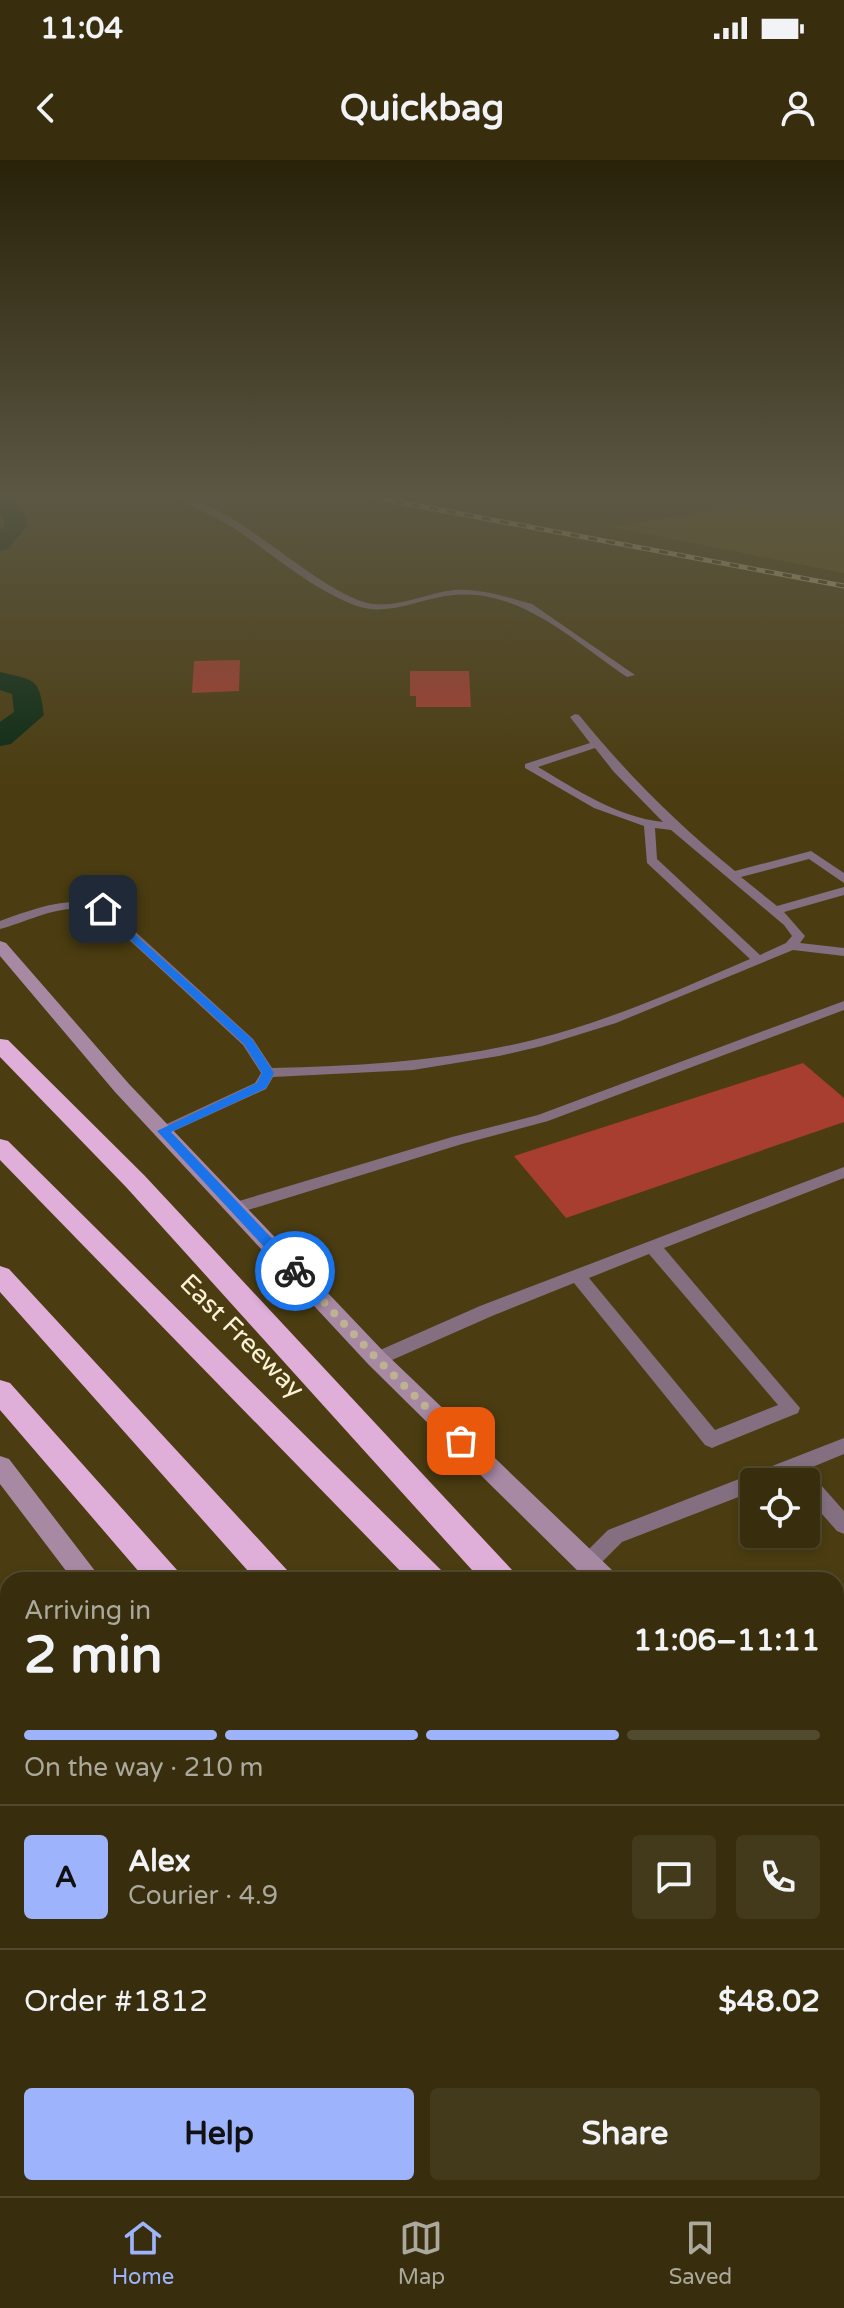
<!DOCTYPE html>
<meta charset="utf-8">
<style>
body{margin:0;font-family:"Varela Round",sans-serif;background:#433a1b;color:#f1f3f6;height:100vh;display:flex;flex-direction:column;font-size:30px;white-space:nowrap}
*{box-sizing:border-box;margin:0}
p{font-size:26px;color:#aba89d}
.icon{flex:none;width:44px;height:44px;fill:none;stroke:currentColor;stroke-width:2;stroke-linecap:round;stroke-linejoin:round}
.map{position:relative;flex:1;overflow:hidden}
.drawer{position:absolute;left:0px;top:1412px;width:844px;height:624px;display:flex;flex-direction:column;background:#382e0d;border-radius:24px 24px 0 0;box-shadow:0 4px 12px #0003,0 0 0 2px #524a2e}
.drawer>*{flex:none}
.fabs{position:absolute;left:740px;top:1308px;display:grid;gap:16px}
.fabs a{display:grid;place-items:center;width:80px;height:80px;border-radius:8px;background:#382e0d;box-shadow:0 4px 12px #0003,0 0 0 2px #524a2e;font-size:40px}
.pin{position:absolute;display:grid;place-items:center;width:68px;height:68px;color:#fff;margin:-34px;border-radius:16px;box-shadow:0 4px 12px #0006}
.courier{position:absolute;display:grid;place-items:center;width:80px;height:80px;margin:-40px;border:6px solid #1a73e8;border-radius:50%;background:#fff;color:#222;box-shadow:0 2px 10px #0007}
.head em{font-style:normal;font-weight:700}
.head div{display:flex;flex-direction:column-reverse}
.head{display:flex;align-items:center;justify-content:space-between;height:136px;padding:0 24px}
h1{font-size:52px;font-weight:700;line-height:60px}
.bar{display:grid;grid-template-columns:repeat(4,1fr);gap:12px 8px;align-content:center;height:96px;padding:0 24px}
.bar i{height:10px;border-radius:6px;background:#524a2e}
.bar .current{background:#9db4fd}
.bar p{grid-column:span 4}
.line{display:flex;align-items:center;gap:20px;padding:0 24px;border-top:2px solid #524a2e}
.line div{flex:1}
.round{display:grid;place-items:center;flex:none;width:84px;height:84px;border-radius:8px;background:#433a1b}
.primary-button{display:flex;gap:16px;margin-top:auto;padding:16px 24px}
.primary-button a{flex:1;height:92px;border-radius:8px;background:#9db4fd;color:#111;font-size:32px;font-weight:700;line-height:92px;text-align:center}
.primary-button a+a{background:#433a1b;color:#f1f3f6}
.status{display:flex;justify-content:space-between;align-items:center;height:56px;padding:0 40px;background:#382e0d;direction:ltr}
.status svg{height:22px;fill:currentColor}
header{display:flex;justify-content:space-between;align-items:center;height:104px;padding:0 24px;background:#382e0d;font-size:36px;font-weight:700}
.tabs{display:flex;justify-content:space-around;align-items:center;height:112px;border-top:2px solid #524a2e;background:#382e0d;font-size:22px;color:#aba89d}
.tabs a{display:grid;justify-items:center;gap:4px}
.tabs .current{color:#9db4fd}
.map>svg:first-child{display:block}
.green{fill:#635014}
.lines{fill:none;stroke-linecap:round;stroke-linejoin:round}
.river{fill:#0b2b15;fill-rule:evenodd}
.building{fill:#a73e30}
.lane{fill:#836f80;fill-rule:evenodd}
.secondary{fill:#a889a4;fill-rule:evenodd}
.highway{fill:#dfafd9;fill-rule:evenodd}
.rail-casing{stroke:#bcb18e;stroke-width:5}
.rail{stroke:#4b3d11;stroke-width:3;stroke-dasharray:9;stroke-linecap:butt}
.route{fill:#1a73e8}
.done{stroke:#beb390;stroke-width:8;stroke-dasharray:0 14.4}
.labels{text-anchor:middle;dominant-baseline:central;stroke-width:8;stroke-linejoin:round;paint-order:stroke}
.street-label{font-size:26px;fill:#fcf2d5;stroke:#4b3d11}
</style>
<div class="status"><b>11:04</b><svg viewBox="0 0 49 12"><path d="M0 12V9h3v3zM5 12V6h3v6zM10 12V3h3v9zM15 12V0h3v12zM26 1h20v11H26zM47 4h2v5h-2z"/></svg></div>
<header><svg class="icon" aria-label="back" viewBox="0 0 24 24"><path d="M15 5l-7 7 7 7"/></svg>Quickbag<svg class="icon" aria-label="person" viewBox="0 0 24 24"><circle cx="12" cy="8" r="4"/><path d="M4 21q1-7 8-7t8 7"/></svg></header>
<div class="map">
<svg width="844" height="2036" viewBox="0 0 844 2036">
<rect width="100%" height="100%" fill="#4b3d11"/>
<path class="green" d="M786 338H844V413L612 367Z"/>
<g class="lines">
<path class="river" d="M0 338H12L23 350 28 365 8 389 0 391V370L5 364 0 351Z
M0 512C36 521 39 517 44 555L11 584 0 586V562L14 552 12 534 0 530Z"/>
</g>
<path class="building" d="M240 500 239 531 192 533 194 501Z
M410 511H469L471 547H416V536H410Z
M803 903 844 938V962L566 1058 514 996Z"/>
<g class="lines">
<path class="lane" d="M178 338C228 338 309 425 364 442 393 451 425 433 454 430 480 428 507 437 532 444L635 515 627 517C575 482 520 428 453 435 421 438 389 457 357 446 311 429 272 393 232 367 215 356 195 349 178 338Z
M575 554 579 555C628 615 675 662 735 711L811 691 844 713V723L809 699 741 717 777 746 844 727V735L784 752 805 776 800 783 844 788V796L793 790 616 863 542 886 499 896 413 910 273 917 266 929 163 976 155 971 158 968 255 923 261 913 243 885 99 752C63 741 33 760 0 769V761C37 748 69 735 107 746L253 879 272 908C360 906 447 901 533 880 608 861 679 830 750 799L647 703 644 666 594 648 525 608V604L590 583 570 557ZM595 588 614 612 663 662C617 657 577 630 538 607ZM655 668 671 670 784 765 792 776 786 783 760 795 657 699Z
M844 841V850L548 961 462 984 235 1054 227 1048 229 1044 452 977 538 955Z
M844 1007V1018L664 1088 800 1248 798 1253 719 1285 712 1288 705 1285 574 1123 492 1156 383 1204 377 1206 371 1204 368 1199 371 1194 480 1146ZM649 1094 778 1245 715 1270 589 1118Z
M844 1278V1294L776 1322H754V1331L622 1382 594 1410 587 1413 580 1410 577 1404 580 1398 608 1370Z
M806 1314 813 1316 844 1351V1374L837 1371 806 1336V1322H796L799 1316Z"/>
<path class="secondary" d="M0 781 6 783 129 924 385 1193 614 1412 618 1420H587L369 1205 115 932 0 796Z
M0 1296 9 1299 102 1420H73L0 1324Z
M836 1610 844 1614V1647L836 1643Z
M545 2028H584L587 2036H548Z"/>
<path class="highway" d="M0 879 8 880 144 1015 512 1410 517 1420H481L126 1027 0 897Z
M0 979 8 981 441 1410 446 1420H409L0 1000Z
M0 1106 9 1109 287 1410 292 1420H256L0 1132Z
M0 1220 10 1223 177 1410 182 1420H146L0 1250Z
M836 1764 844 1767V1810L836 1807Z
M836 1807 844 1811V1855L836 1852Z
M836 2012 844 2022V2036H803L799 2028H836Z
M682 2028H730L733 2036H686Z"/>
<g class="rail-casing">
<path id="rail" d="M376 338 844 426"/>
</g>
<use href="#rail" class="rail"/>
</g>
<linearGradient id="sky" x2="0" y2="1"><stop stop-color="#292209"/><stop offset="0.54" stop-color="#5b5743"/><stop offset="1" stop-color="#5b5743" stop-opacity="0"/></linearGradient>
<rect width="844" height="623" fill="url(#sky)"/>
<path class="route" d="M103 746 252 879 274 913 266 928 171 972 300 1108V1115H290L157 971 257 923 262 913 244 884 99 751 98 749Z"/>
<g class="lines">
<path class="done" d="M295 1111 377 1199 461 1281"/>
</g>
<g class="labels">
<g class="street-label">
<text transform="translate(242 1176) rotate(45)">East Freeway</text>
</g>
</g>
</svg>
<div class="fabs">
<a><svg class="icon" aria-label="locate" viewBox="0 0 24 24"><circle cx="12" cy="12" r="6"/><path d="M12 2v4M12 18v4M2 12h4M18 12h4"/></svg></a>
</div>
<div class="pin" style="left:461px;top:1281px;background:#ea580c"><svg class="icon" aria-label="bag" viewBox="0 0 24 24"><path d="M5 8h14l-1 12H6zM9 8a3 3 0 0 1 6 0"/></svg></div>
<div class="pin" style="left:103px;top:749px;background:#1f2937"><svg class="icon" aria-label="home" viewBox="0 0 24 24"><path d="M3 11l9-7 9 7M6 9v11h12V9"/></svg></div>
<div class="courier" style="left:295px;top:1111px"><svg class="icon" aria-label="bike" viewBox="0 0 24 24"><circle cx="6" cy="16" r="4"/><circle cx="18" cy="16" r="4"/><path d="M6 16l4-8h5l3 8M10 8l3 8H6M13 5h3"/></svg></div>
<section class="drawer">
<div class="head"><div><h1>2 min</h1><p>Arriving in</p></div><em>11:06–11:11</em></div>
<div class="bar"><i class="current"></i><i class="current"></i><i class="current"></i><i></i><p>On the way · 210 m</p></div>
<div class="line" style="height:144px"><b class="round" style="background:#9db4fd;color:#111">A</b><div><b>Alex</b><p>Courier · 4.9</p></div><a class="round"><svg class="icon" aria-label="chat" viewBox="0 0 24 24"><path d="M4 5h16v11H9l-5 4z"/></svg></a><a class="round"><svg class="icon" aria-label="phone" viewBox="0 0 24 24"><path d="M5 4h4l2 5-3 2q2 4 5 5l2-3 5 2v4C11 20 4 13 5 4z"/></svg></a></div>
<div class="line" style="height:104px"><div>Order #1812</div><b>$48.02</b></div>
<div class="primary-button"><a>Help</a><a>Share</a></div>
</section>
</div>
<nav class="tabs">
<a class="current"><svg class="icon" aria-label="home" viewBox="0 0 24 24"><path d="M3 11l9-7 9 7M6 9v11h12V9"/></svg>Home</a>
<a><svg class="icon" aria-label="map" viewBox="0 0 24 24"><path d="M3 6l6-2 6 2 6-2v14l-6 2-6-2-6 2zM9 4v14M15 6v14"/></svg>Map</a>
<a><svg class="icon" aria-label="saved" viewBox="0 0 24 24"><path d="M7 4h10v16l-5-4-5 4z"/></svg>Saved</a>
</nav>
